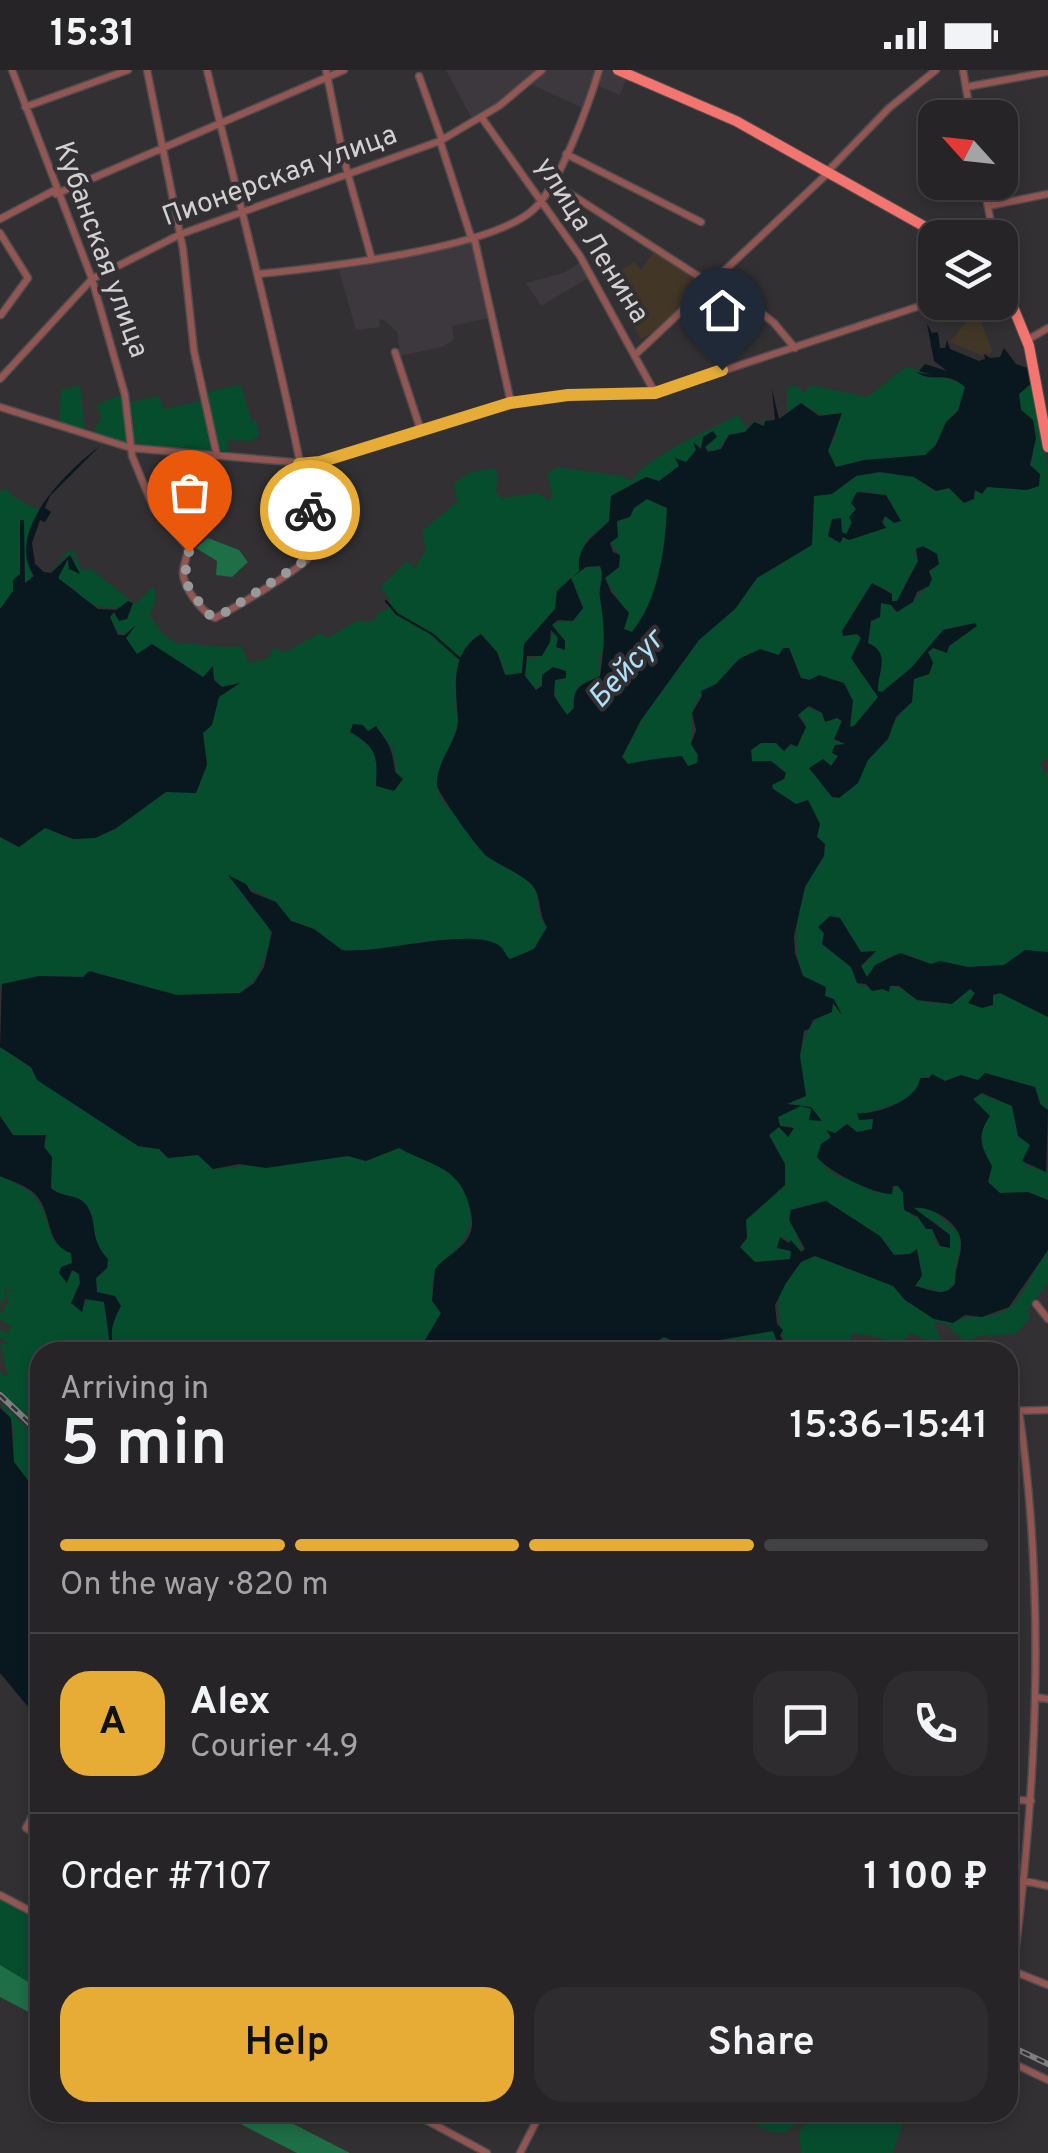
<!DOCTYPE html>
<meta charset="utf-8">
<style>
body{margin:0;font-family:Overpass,sans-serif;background:#2e2c2e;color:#f1f3f6;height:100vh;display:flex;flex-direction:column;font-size:38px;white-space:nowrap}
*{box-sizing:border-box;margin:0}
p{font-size:32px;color:#a4a4a7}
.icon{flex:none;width:55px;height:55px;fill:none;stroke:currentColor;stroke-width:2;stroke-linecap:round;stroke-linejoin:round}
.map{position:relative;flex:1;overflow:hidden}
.side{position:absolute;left:30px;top:1272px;width:988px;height:780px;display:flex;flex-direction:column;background:#262426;border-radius:30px;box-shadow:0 5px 15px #0003,0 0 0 2px #424143}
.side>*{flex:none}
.needle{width:65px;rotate:297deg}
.tools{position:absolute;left:918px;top:30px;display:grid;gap:20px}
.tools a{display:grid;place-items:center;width:100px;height:100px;border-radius:20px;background:#262426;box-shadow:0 5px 15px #0003,0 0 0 2px #424143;font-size:50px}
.pin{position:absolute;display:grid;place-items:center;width:85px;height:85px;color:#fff;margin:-102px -42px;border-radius:50% 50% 50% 0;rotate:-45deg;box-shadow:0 0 10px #0007}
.pin .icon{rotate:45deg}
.courier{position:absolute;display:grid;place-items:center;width:100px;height:100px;margin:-50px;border:8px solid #e6ac36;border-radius:50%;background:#fff;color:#222;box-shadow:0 2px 12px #0007}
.overview em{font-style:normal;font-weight:600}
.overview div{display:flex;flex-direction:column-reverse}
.overview{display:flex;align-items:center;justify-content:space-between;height:170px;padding:0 30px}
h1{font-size:65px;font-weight:600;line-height:75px}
.bar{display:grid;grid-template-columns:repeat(4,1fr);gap:15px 10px;align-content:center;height:120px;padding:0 30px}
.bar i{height:12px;border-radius:8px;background:#424143}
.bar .active{background:#e6ac36}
.bar p{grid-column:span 4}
.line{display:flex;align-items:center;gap:25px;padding:0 30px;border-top:2px solid #424143}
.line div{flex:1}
.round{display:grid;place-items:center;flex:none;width:105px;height:105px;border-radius:30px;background:#2e2c2e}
.primary-button{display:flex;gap:20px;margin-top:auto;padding:20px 30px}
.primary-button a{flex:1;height:115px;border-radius:30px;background:#e6ac36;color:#111;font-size:40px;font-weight:600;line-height:115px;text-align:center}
.primary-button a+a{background:#2e2c2e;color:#f1f3f6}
.status{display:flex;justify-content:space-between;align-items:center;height:70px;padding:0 50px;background:#262426;direction:ltr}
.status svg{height:28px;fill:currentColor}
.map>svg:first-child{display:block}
.built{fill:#3d373e}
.industrial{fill:#423727}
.green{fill:#064d2e;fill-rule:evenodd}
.forest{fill:#1e6e47}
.water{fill:#09181f;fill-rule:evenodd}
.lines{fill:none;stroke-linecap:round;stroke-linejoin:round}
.stream{stroke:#09181f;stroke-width:2.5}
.minor-casing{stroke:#4f4d4f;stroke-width:9}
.major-casing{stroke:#4f4d4f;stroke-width:12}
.minor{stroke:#945652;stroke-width:6}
.major{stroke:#f4756f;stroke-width:10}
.rail-casing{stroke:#7f7d7f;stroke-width:6}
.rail{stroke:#323032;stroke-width:2.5;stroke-dasharray:8;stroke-linecap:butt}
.done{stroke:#9a999a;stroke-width:10;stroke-dasharray:0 18}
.route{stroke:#e6ac36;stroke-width:12}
.labels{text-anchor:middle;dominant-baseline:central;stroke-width:8;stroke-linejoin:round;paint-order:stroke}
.street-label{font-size:28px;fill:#d2d1d2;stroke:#323032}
.water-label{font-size:30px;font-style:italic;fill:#b0e1fb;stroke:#323032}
</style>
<div class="status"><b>15:31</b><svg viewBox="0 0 49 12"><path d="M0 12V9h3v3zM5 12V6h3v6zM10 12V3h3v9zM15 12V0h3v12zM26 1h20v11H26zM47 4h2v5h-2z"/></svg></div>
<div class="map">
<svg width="1048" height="2083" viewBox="0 0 1048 2083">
<rect width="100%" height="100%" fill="#323032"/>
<path class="built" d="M446 0H541L473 51Z
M544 0H612L628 5 620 25 594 14 585 39 531 14Z
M471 172 489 248 452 256 454 270 442 277 400 286 397 262 384 250 379 249 380 257 356 260 339 200Z
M579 193 588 208 541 236 526 213 563 203Z"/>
<path class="industrial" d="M654 181 704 216 657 260 641 269 604 212 634 192 641 200Z
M965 233H998L979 247 993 282 981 285 950 272 971 246Z"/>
<path class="green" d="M906 297 932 303 927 307 917 303C933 312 948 302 965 317L958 341 946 352 936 375 925 385 836 397 827 381 837 363 822 345 800 333 779 350 787 342V317L797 316 804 323 811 315 867 327Z
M1033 312 1048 399V688L1040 693 1044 703H1048V882L1022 883 1004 895 968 897 940 891 932 894 904 883 889 886 867 907 861 896 875 884 859 880 837 846 819 857 824 863 822 874 851 897 860 915 886 921 890 916C903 917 904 922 914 928 925 934 940 933 952 934L970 919 975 923 971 928 1000 923 1048 947V1052L1035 1017 985 1003 978 1010 958 1006 947 1011 932 1005 920 1008C917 1038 875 1033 859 1050L873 1049 872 1059 857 1062 847 1054 835 1063 826 1061 831 1067 821 1077 825 1097 839 1107 860 1111 876 1123 894 1120 896 1114 903 1122 909 1143 932 1159 937 1175 949 1178 950 1165 937 1153 915 1142 916 1137 930 1138 959 1164C964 1181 953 1193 955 1211L947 1222 915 1216 922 1205 919 1187 912 1183 894 1185 884 1170 826 1131 794 1138 789 1144 803 1182 784 1167 777 1176 791 1181 792 1188 778 1193 755 1192 740 1177 747 1168 745 1151 784 1116 785 1094 770 1074V1062L779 1057 792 1065V1055L782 1057 776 1050 784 1041 798 1035 787 1033 806 1026C792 985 801 961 832 932L840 941 834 930 825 926 827 920 803 906C792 875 796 848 805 818 810 801 824 793 825 774L817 767 819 752 806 730 796 734 773 719 772 715 786 703 774 693 752 691 751 680 761 673H776L784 681 791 674 798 675 805 653 798 645 806 637 822 643 828 651 839 648 841 653 834 671H843L845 676 835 675 832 682 838 686 831 695 819 693 809 698 839 728C863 709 853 710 867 690 887 664 905 642 914 609L929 604 933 593 928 582 933 578H948L977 553 947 558 912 598 882 622 878 621C877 603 892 583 868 573L871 551 880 547 881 533 892 535 893 542C906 537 927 521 932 509L929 502 939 494 937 484 918 477 914 482 918 491 905 513 901 530 892 531 891 522 872 513 842 561 843 566 857 564 862 568 851 588 878 627 854 656 849 655 853 636 844 613 801 608 789 578 782 579 779 585C751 575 739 594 720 610 706 622 696 624 692 644 690 653 694 660 691 674L698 685 697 693 688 696 683 688C667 686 645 691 628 694L622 687 641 650 699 570 735 539 757 508 804 477 813 461 814 426 832 424 856 406 880 402 914 407 935 421 949 418 974 429 975 421 982 423 987 417 1018 419C1040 385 1031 384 1033 350L1021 340 1019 324ZM857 422H872L891 431 896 447 885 446 883 455 849 470 843 467 841 472 828 465 832 452 841 448 842 462 846 465 856 438 851 433Z
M80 315 85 360 59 353 61 320Z
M237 315 241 316 252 352 256 350 259 366 250 371 228 370 227 384 219 383 205 323Z
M117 326 123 327 128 374 93 364 101 348 97 335Z
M159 326 164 339 204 330 215 383 133 377 128 333Z
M738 345 747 358 754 351 764 355 763 350 776 349 766 351 765 356 754 354 744 362 729 364 716 382 705 378 714 370 702 379 695 372V383L686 392 676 390 679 396 659 411 641 409 611 426 609 451 586 470 579 501 591 496 602 498 603 513 599 523 607 566 600 588V606L579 615 570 645 564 643 553 621 556 607 566 605 564 600 552 597 536 620 525 606 527 586 533 589C547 583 555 564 553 553L573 551 583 538 571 507 555 526V539L524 574 522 603 507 607 497 582 478 565C455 584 457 606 456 634 455 641 460 650 457 657 450 684 419 718 452 740L486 786 530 812 537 822 539 846 547 856C540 873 530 887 509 889 460 846 399 888 342 880L314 859 291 851 276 832 238 812C247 848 283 842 265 886 256 908 260 905 240 923L177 925 97 907 93 902 84 907 39 906 0 915V767L14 775H23L34 763 45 758 66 767 115 759 166 722 202 703 207 691 203 663 219 627 240 612 222 617 210 603 203 607 152 574 137 584 126 569 133 557 123 565 112 557 110 545 117 544 118 538C73 538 89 522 59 511L58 505 68 489 71 490 69 497 80 502 74 495 75 488 65 487 49 502 68 480 75 482 82 500 91 499 135 534 154 516 156 529 150 545 162 563 176 573C197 573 218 579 241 576L249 593 269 588 273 578 286 582 320 563 327 568 357 551H373L379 542 388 539 390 530 380 517 407 491 415 498 426 480 422 461 457 432 454 414 470 402 495 398 498 403 496 422 502 428 538 423 548 431 553 426 547 404 557 397 622 406 631 411C648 385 710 360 738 345ZM360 657 368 661 378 658 393 679 397 706 375 713C383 681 370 678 349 660Z
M5 418 17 429 40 440 28 475 33 509 25 513 20 505 14 510 13 521 0 539V422Z
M647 429 667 438C665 482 658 529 632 562L624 559 625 540 605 508 619 497 620 485 610 473 617 466V451Z
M0 977 31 998 59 1024 125 1067 146 1078 159 1079 168 1088 198 1085 213 1099 348 1086 366 1091 399 1078C418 1089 439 1090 455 1106 464 1114 466 1123 469 1134 483 1188 407 1188 441 1243L419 1280 117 1282C109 1270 108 1250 120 1240L115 1226 97 1222 96 1208 104 1202 103 1183 95 1175 88 1139 51 1118 52 1087 44 1077 48 1067 13 1065 0 1046Z
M977 1023 1012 1036 1030 1075 1024 1095 1048 1102V1133L1033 1123H1000L988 1112 992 1096C981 1077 976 1065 990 1046L973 1033Z
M0 1106C41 1124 40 1130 53 1170L71 1183V1202L77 1200 80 1213 74 1225 82 1237 90 1228 104 1232 110 1274 98 1282H40V1360L0 1321V1301L3 1306 8 1305 0 1273 10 1274 0 1267V1260L8 1263 11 1256 0 1250V1239L3 1245 5 1235 9 1233 5 1220 15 1222 4 1217 6 1230 0 1232Z
M1048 1180V1212L1027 1241 1031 1247 1016 1264 979 1266 966 1273 946 1254 937 1252 934 1256 943 1273 940 1276 911 1263 900 1274 870 1265 851 1264 849 1282H788C777 1248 767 1216 808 1187H824L894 1216 905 1230 934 1249 953 1253C970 1242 989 1250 1006 1240 1024 1229 1035 1196 1048 1180Z
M773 1261 781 1282H641L664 1267 697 1280 714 1271Z
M0 1332 40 1370V1426L14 1392 13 1358Z
M0 1827 40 1848V1919L0 1895Z
M734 2043H804C783 2079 763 2057 734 2043Z
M810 2043V2042L906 2043 893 2083H801L799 2063Z"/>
<path class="forest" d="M208 468 239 480 248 492 232 507 216 505 217 491 196 478Z
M0 1895 40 1919V1948L0 1927Z
M219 2043H272L350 2083H297Z"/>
<path class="water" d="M927 254 932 263 938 262 940 278H945L947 270 950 279 979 291 985 289 984 284 990 288 1000 287 1004 278 1016 294 1028 298 1033 312 1019 324 1021 340 1033 350 1036 368 1030 395 1040 404 1039 416 1027 420 987 417 982 424 975 420 974 429 964 433 949 418 936 421 914 407 880 402 856 406 832 424 814 426 812 475 757 508 735 539 699 570 641 650 622 687 628 694C647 690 663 688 682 686L688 696 697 693 698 685 691 674 696 660 692 643 702 626 701 621 716 614 739 589 760 579 779 585 783 578H789L801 608 809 610 819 605 844 613 853 631 850 657 854 656 878 627 851 588 861 568 857 564 843 566 842 561 872 513 892 524V531H897L918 491 916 479 923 476 937 484 939 494 929 501 932 509 929 516 917 522 913 532 897 542 891 535 881 533 880 547 871 551 868 573C892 583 877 603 878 621L882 622 911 598 943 560 975 553 977 556 949 576 947 583 933 578 928 582 933 593 929 604 914 609 912 632 896 647 888 669 868 690 858 713 839 728 832 727 809 698 823 689 831 696 838 686 832 683 835 675 845 674 834 669 842 651 837 648 825 652 822 643 809 636 798 645 806 657 797 677 791 674 784 681 776 673H761L751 680 752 691H771L786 703 784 709 772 715 773 719 796 734 808 730 820 754 817 767 825 774 824 786 805 817 794 866 795 883 803 906 826 917 825 926 834 929 842 945 833 933 832 942 813 950 809 959 804 961 800 986 806 1026 787 1034 811 1037 822 1051 809 1050 811 1039 801 1036 778 1047 780 1056 794 1058 788 1067 779 1057 769 1065 785 1094V1115L746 1150 747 1168 740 1177 755 1192 790 1189 791 1181 777 1178 780 1167 788 1173 791 1170 801 1182 805 1179 789 1150 791 1140 826 1131 880 1166 894 1185 910 1184 917 1179 922 1206 915 1216C930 1219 943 1229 955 1214 955 1197 961 1188 961 1175 963 1154 931 1135 914 1138L950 1165V1178L940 1176 932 1159H926L918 1147 904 1140 903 1123 898 1116H893L892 1124C875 1125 827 1101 817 1087L821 1074 831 1067 826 1060 835 1063 847 1054 857 1062 872 1059 873 1049 859 1050 857 1043C878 1045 919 1029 920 1008H929L932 1004 945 1011 961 1005 978 1010 985 1003 1035 1017 1040 1034 1048 1040 1046 1102 1022 1091 1030 1075 1018 1066 1012 1036 982 1023 973 1029 990 1046C976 1066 981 1077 992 1096L988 1112 1000 1123 1028 1122 1048 1130V1180L1009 1237 982 1247 965 1245 953 1253 934 1249 905 1230 893 1216 815 1186 801 1192 786 1213 775 1235 777 1254 783 1260 780 1265 788 1282H781L773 1261 714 1271 695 1281 664 1267 641 1282H393L400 1279 419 1280 441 1243 432 1231 435 1199C444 1187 462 1180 469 1166 474 1156 472 1145 469 1135 459 1096 429 1095 399 1078L366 1091 348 1086 266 1098 239 1094 213 1099 198 1085 168 1088 159 1079 138 1076 37 1010 31 997 0 977 2 914 39 906 83 907 89 901 177 925 240 923 254 913 264 897 272 862 228 805 246 814 251 822 276 832 291 851 314 859 342 880C378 885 475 855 501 877 505 881 506 886 510 889L534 879 547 857C538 844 542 826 532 815 520 803 501 796 488 787 478 780 438 723 437 715 436 690 458 671 458 650 456 617 449 584 481 564L497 582 505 605 522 603 524 574 555 539 557 521 579 501C577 474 592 469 609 451L611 426 646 407 659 411 679 396 675 388 686 392 696 380 693 372 701 379 703 367 713 361 717 367 705 377 708 382 721 379 729 365 745 362 754 352 764 356 765 351 775 350 772 319 779 349 801 333 819 346 842 343 828 381 836 397 864 390 925 385 936 375 946 352 958 341 965 317C945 299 932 314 916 302L932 305 919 301 925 294 947 301 934 291ZM647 429 667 438C665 482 658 530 632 562L624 559 629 543 611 522 605 508 619 497 620 485 613 482 610 473 618 467 617 451 630 447 634 438ZM600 496C605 509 598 516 600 528 605 559 605 574 600 606 583 614 572 616 574 638L567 645 554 626 555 610 566 608V601L553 597 542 605V616L536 620 525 606 527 586H542L550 572 551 560 558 568 556 577 565 580V571L552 555 558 550 573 551 583 538 571 508 586 497Z
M100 376 50 426 40 449 45 438 51 442 45 452 40 450 32 473 35 494 44 502 51 503 70 485 80 504 69 499 68 489 58 508 98 539 116 540 128 531 133 533 127 549 119 551 114 542 110 547 118 565H125L136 555 126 568 137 584 152 574 203 607 213 596 214 610 222 617 240 613 219 627 212 655 203 663 207 695 196 723 166 722 115 759 95 768 73 769 45 758 19 777 0 767V539L13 521V510L20 504V450H24L25 513 34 506C4 461 67 401 100 376Z
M857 422 886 425 901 451 894 453 885 446 882 452 886 458 849 470 843 467 840 473 828 466 832 449 841 448 842 462 846 464 852 453 849 447 856 439 851 433Z
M353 654 363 655 368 661 376 656C390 676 392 677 395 702L403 709 394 721 376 716C377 688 379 678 350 662Z
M830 846 840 848 861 882 876 881 861 896 867 907 875 895 900 883 931 894 940 891 968 897 1004 895 1025 880 1048 882V947L1000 923 993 925V935L982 938 968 933 975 923 970 919 952 934 917 930 899 916H890L889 922 883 919 872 921 866 914 857 913 851 897 822 874 824 863 818 857Z
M0 1046 13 1065H46L44 1077 52 1087 51 1118C61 1128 79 1123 87 1136 99 1155 88 1167 108 1189L107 1198 96 1208 97 1222 115 1226 121 1236C113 1251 107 1265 117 1282H98L110 1274 104 1232 85 1229 82 1242 71 1233 80 1213 79 1204 72 1200 67 1213 59 1203 61 1197 72 1193 71 1183C45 1175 53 1144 36 1125 28 1116 11 1111 0 1106Z
M0 1338 11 1348 14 1392 40 1426V1644L30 1639 0 1603Z"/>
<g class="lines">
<path class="stream" d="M386 531 397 544 432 564 459 588"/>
<g class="minor-casing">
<path id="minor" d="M12 0 92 209 125 325 132 386 154 439 188 477C188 485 184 493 183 501 182 517 202 542 215 548 231 540 303 498 311 485 326 463 220 55 207 0
M147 0 183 179 194 281 217 386
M326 0 344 90 372 190
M963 0 971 48
M419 6 442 70
M966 17 1048 2
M25 37 128 0
M482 48 580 186 655 323
M440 71 471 167
M566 84 701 152
M828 101 889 38 936 0
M552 112 712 215
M983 112 994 168
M56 124 344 0
M988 136 1048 124
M0 149 55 120
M0 163 28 208 1 245
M474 167 511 333
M258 204C319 198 492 179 534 139 559 116 589 34 599 0
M719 209 774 253 795 278
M1027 270 1048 258
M395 282 420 358
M635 285 829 102
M0 309 92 209 181 164 440 71 499 36 542 0
M0 337 131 378 315 394 511 333 567 325 655 323 935 231
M1036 1234 1048 1249
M1008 1341 1048 1340
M1036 1627 1048 1629
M1008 1729 1031 1731
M40 1732 26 1758 40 1766
M1008 1807 1048 1816
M0 1825 40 1846
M1008 1899 1048 1915
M1013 1901C1037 1714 1046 1527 1019 1341
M1008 1991 1048 2010
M411 2042 487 2083
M520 2083 541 2042"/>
</g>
<g class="major-casing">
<path id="major" d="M618 0 736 51 945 168
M1000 205 1029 276 1048 377"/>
</g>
<use href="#minor" class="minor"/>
<use href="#major" class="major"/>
<g class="rail-casing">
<path id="rail" d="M0 1325 40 1363
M1008 1975 1048 1994"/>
</g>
<use href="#rail" class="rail"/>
</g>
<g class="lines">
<path class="done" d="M189 482 184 510 207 544 218 547 309 488 314 473 310 440"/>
<path class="route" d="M310 440 299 394 320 392 510 333 568 325 655 323 722 300"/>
</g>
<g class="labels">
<g class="street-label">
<text transform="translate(280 107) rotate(-20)">Пионерская улица</text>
<text transform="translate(591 171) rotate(58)">улица Ленина</text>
<text transform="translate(100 180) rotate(70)">Кубанская улица</text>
</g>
<g class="water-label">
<text transform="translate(627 600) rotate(-47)">Бейсуг</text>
</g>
</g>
</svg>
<div class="tools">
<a><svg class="needle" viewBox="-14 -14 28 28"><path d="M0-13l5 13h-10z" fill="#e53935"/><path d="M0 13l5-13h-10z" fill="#a4a4a7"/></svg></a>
<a><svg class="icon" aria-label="layers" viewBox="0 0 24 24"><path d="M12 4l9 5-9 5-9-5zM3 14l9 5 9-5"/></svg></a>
</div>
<div class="pin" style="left:189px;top:482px;background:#ea580c"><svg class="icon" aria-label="bag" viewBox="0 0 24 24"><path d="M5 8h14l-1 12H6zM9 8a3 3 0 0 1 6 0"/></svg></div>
<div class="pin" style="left:722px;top:300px;background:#1f2937"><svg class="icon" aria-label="home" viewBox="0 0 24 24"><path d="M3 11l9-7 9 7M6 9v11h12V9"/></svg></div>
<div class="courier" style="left:310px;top:440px"><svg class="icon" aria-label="bike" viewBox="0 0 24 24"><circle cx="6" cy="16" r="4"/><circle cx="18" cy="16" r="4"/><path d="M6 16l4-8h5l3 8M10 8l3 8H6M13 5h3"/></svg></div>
<section class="side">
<div class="overview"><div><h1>5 min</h1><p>Arriving in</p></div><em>15:36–15:41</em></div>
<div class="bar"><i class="active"></i><i class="active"></i><i class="active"></i><i></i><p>On the way · 820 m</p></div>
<div class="line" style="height:180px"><b class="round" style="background:#e6ac36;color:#111">A</b><div><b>Alex</b><p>Courier · 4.9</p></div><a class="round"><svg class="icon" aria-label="chat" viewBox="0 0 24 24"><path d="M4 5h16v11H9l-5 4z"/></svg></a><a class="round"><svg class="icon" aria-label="phone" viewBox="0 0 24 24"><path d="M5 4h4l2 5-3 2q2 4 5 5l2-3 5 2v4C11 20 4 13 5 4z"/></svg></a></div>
<div class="line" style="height:130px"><div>Order #7107</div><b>1 100 ₽</b></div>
<div class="primary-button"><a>Help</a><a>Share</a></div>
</section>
</div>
